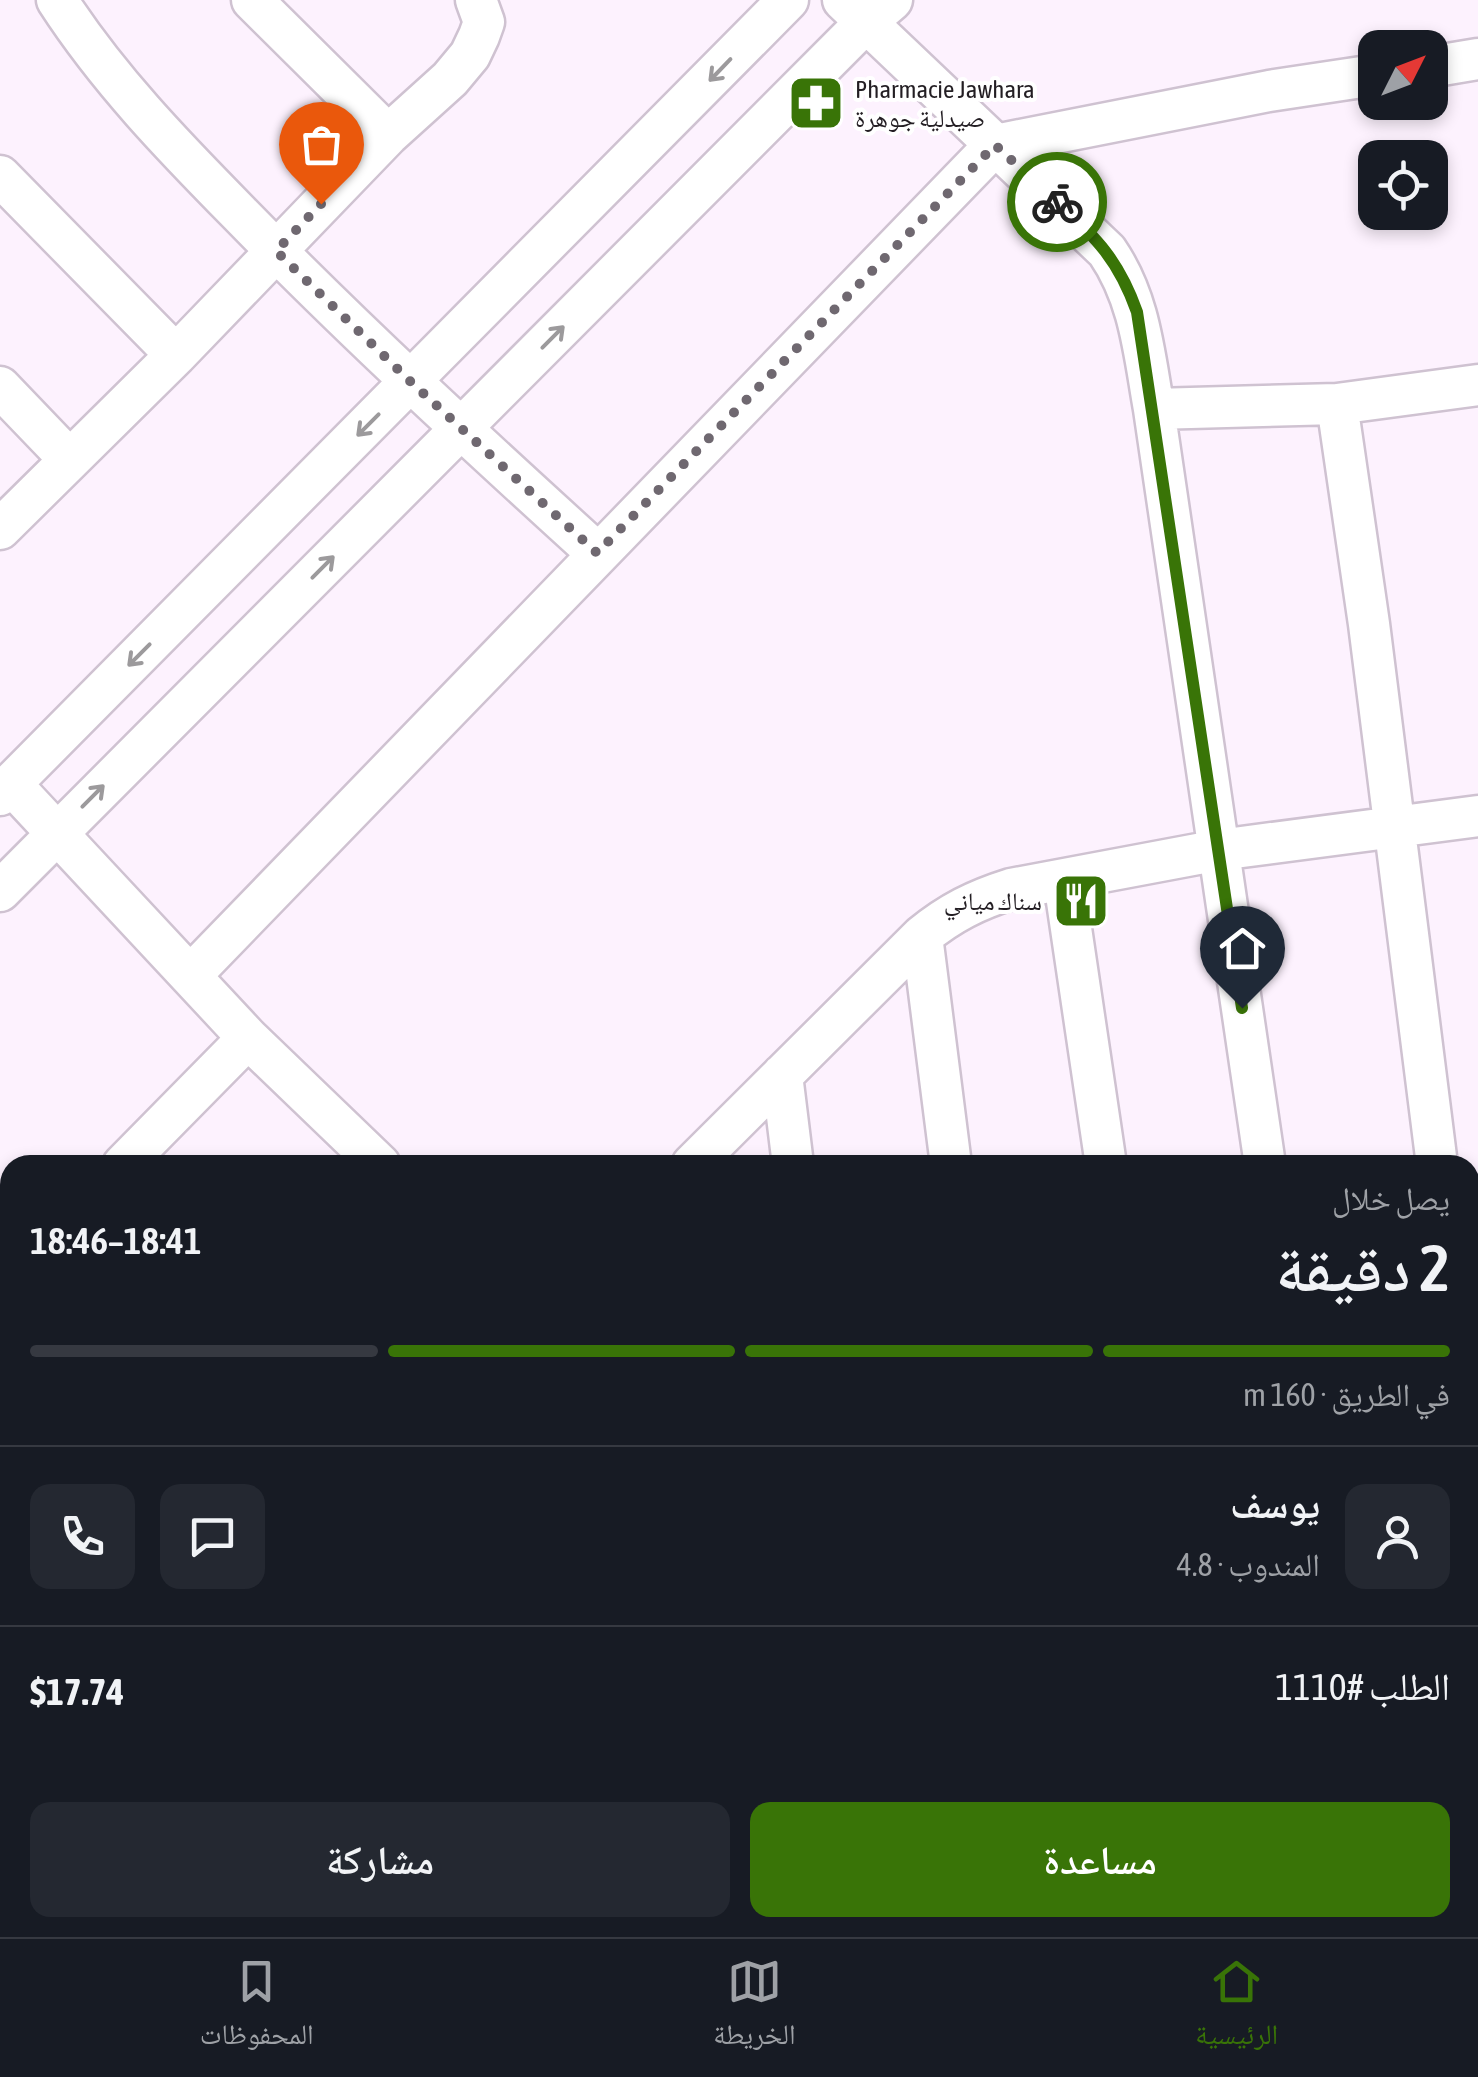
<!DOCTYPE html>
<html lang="ar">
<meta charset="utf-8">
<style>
body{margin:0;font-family:"Asap Condensed","Noto Naskh Arabic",sans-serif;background:#242831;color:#f1f3f6;direction:rtl;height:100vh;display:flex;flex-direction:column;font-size:38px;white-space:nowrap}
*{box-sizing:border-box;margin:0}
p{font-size:32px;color:#9ea1a6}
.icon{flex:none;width:55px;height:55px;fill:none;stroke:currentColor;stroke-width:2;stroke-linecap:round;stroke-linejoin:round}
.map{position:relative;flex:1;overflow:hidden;direction:ltr}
.panel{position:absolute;left:0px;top:1155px;width:1480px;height:782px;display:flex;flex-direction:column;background:#171b24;border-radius:30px 30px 0 0;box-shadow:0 5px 15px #0003;direction:rtl}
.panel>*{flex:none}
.needle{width:65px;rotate:48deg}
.fabs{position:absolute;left:1358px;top:30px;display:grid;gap:20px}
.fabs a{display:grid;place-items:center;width:90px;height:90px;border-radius:20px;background:#171b24;box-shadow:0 5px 15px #0003;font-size:50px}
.pin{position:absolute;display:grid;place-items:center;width:85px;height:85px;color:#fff;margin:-102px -42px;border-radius:50% 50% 50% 0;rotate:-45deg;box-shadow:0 0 10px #0007}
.pin .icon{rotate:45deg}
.courier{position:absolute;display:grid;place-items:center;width:100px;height:100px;margin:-50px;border:8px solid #397407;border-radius:50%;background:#fff;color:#222;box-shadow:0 2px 12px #0007}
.overview em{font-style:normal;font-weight:600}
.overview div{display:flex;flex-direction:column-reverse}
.overview{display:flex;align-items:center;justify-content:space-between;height:170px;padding:0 30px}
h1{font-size:65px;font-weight:600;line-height:75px}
.bar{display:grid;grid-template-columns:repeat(4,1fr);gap:15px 10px;align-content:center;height:120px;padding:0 30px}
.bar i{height:12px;border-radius:8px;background:#363941}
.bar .current{background:#397407}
.bar p{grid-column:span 4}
.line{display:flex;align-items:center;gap:25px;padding:0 30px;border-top:2px solid #363941}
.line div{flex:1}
.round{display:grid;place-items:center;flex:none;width:105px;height:105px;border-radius:20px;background:#242831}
.action{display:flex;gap:20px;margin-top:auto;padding:20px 30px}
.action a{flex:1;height:115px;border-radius:20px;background:#397407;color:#fff;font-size:40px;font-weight:600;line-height:115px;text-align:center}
.action a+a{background:#242831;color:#f1f3f6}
.menu{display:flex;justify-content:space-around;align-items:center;height:140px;border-top:2px solid #363941;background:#171b24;font-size:28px;color:#9ea1a6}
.menu a{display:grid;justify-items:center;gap:5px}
.menu .current{color:#397407}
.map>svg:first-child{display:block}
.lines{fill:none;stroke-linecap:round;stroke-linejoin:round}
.street-casing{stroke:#cfc2d1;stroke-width:45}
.street{stroke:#fff;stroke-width:40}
.oneway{stroke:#9c9a9c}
.done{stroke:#6f6870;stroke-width:10;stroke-dasharray:0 18}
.route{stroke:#397407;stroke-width:12}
.labels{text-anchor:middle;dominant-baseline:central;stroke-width:8;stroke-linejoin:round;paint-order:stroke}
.poi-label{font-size:25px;fill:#231e23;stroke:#fff;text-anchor:start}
</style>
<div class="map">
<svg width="1478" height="1937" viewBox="0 0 1478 1937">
<rect width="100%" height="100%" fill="#fdf2fe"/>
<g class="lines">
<g class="street-casing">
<path id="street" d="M57 0C108 79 173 146 239 213 354 331 475 442 597 553
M252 0 388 135
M843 0 1107 251C1140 299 1144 353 1154 409L1265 1165
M1430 67 1478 59
M0 176 176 355
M0 387 69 459
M1337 404 1369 624 1437 1165
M1154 409 1337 404 1478 385
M0 529 176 355 388 135 450 79 470 55 479 36 484 22 476 0
M11 784 248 1038 380 1165
M0 795 788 0
M1064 881 1106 1165
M0 891 865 23 892 0
M922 936 951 1165
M191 975 995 145 1269 91 1375 75
M782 1075 793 1165
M123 1165 248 1038
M692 1165 922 936C950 913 976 900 1011 889L1219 850 1478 816
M1470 1257 1478 1256
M0 1280 10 1271
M0 1432 10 1431
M0 1639 10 1709
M1470 1781 1478 1779
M0 1818 10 1816
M470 1928 472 1937
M906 1928 907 1937
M1370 1928 1371 1937
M359 1937 422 1928"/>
</g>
<use href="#street" class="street"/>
</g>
<defs><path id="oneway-shaft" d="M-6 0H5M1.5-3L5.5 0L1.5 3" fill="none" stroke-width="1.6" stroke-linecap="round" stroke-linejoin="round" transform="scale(2.5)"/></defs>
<g class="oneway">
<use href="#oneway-shaft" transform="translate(720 70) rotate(134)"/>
<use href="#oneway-shaft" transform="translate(553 337) rotate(-45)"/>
<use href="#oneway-shaft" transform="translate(368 425) rotate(135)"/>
<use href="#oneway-shaft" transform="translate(323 567) rotate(-45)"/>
<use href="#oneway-shaft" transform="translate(139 655) rotate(135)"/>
<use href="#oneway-shaft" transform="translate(93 796) rotate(-45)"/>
</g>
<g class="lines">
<path class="done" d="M321 204 276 251 411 382 597 553 995 145 1057 202"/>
<path class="route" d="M1057 202C1097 238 1119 261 1137 312L1242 1008"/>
</g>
<defs>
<g id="pharmacy-square" transform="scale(2.875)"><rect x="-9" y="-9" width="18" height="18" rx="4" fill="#397407" stroke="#fff"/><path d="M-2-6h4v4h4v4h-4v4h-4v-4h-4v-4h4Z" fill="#fff"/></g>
<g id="restaurant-square" transform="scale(2.875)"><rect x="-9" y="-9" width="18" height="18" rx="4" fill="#397407" stroke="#fff"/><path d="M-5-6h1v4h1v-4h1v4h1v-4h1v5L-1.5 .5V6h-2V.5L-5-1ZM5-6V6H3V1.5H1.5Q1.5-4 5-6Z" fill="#fff"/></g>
</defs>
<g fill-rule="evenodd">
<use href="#pharmacy-square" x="816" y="103"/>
<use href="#restaurant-square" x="1081" y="901"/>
</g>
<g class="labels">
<g class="poi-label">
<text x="855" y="89">Pharmacie Jawhara<tspan x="855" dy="29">صيدلية جوهرة</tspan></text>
<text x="1042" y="901" text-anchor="end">سناك مياني</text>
</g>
</g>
</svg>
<div class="fabs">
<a><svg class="needle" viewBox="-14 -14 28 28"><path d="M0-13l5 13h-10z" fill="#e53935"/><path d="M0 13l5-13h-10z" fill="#9ea1a6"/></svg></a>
<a><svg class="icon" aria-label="locate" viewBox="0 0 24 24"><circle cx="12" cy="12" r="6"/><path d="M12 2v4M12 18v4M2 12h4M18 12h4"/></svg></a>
</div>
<div class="pin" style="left:321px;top:204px;background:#ea580c"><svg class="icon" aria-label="bag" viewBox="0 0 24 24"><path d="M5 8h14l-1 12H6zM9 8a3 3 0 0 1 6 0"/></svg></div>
<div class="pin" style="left:1242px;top:1008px;background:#1f2937"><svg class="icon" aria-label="home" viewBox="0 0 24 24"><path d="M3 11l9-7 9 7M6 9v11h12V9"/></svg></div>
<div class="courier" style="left:1057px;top:202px"><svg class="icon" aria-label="bike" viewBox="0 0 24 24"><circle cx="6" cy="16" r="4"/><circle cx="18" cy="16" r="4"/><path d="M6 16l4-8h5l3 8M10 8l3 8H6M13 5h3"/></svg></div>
<section class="panel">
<div class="overview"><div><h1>2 دقيقة</h1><p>يصل خلال</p></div><em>18:41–18:46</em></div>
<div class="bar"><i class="current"></i><i class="current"></i><i class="current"></i><i></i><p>في الطريق · 160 m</p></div>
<div class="line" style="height:180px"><a class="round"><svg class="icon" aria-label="person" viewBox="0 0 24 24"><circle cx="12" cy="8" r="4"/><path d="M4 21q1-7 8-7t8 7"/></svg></a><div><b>يوسف</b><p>المندوب · 4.8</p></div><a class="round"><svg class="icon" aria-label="chat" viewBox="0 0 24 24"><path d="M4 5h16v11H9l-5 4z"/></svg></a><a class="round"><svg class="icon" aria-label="phone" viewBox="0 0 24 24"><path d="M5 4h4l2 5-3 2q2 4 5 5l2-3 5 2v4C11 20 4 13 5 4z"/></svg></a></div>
<div class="line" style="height:130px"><div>الطلب #1110</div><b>$17.74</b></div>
<div class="action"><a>مساعدة</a><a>مشاركة</a></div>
</section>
</div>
<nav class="menu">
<a class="current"><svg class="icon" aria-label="home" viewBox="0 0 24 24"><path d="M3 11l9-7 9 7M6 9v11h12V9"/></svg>الرئيسية</a>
<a><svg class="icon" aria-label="map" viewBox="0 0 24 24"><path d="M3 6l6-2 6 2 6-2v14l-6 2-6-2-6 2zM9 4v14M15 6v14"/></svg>الخريطة</a>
<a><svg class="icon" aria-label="saved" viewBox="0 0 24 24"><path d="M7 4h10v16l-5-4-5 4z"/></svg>المحفوظات</a>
</nav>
